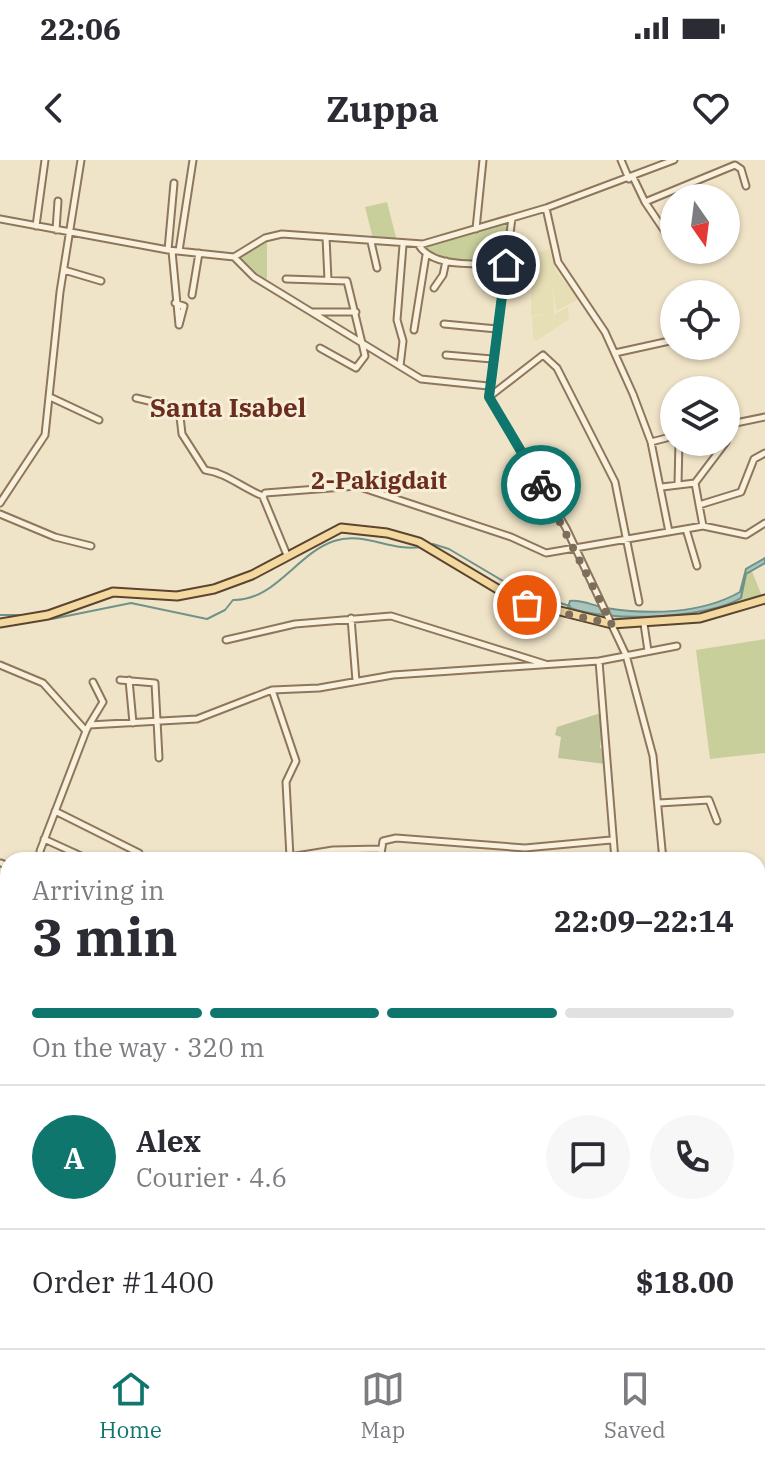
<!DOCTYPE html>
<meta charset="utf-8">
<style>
body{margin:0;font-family:"IBM Plex Serif",serif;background:#f7f7f7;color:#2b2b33;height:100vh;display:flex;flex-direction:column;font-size:30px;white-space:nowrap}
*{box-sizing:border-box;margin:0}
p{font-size:26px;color:#7c7c81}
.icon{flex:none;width:44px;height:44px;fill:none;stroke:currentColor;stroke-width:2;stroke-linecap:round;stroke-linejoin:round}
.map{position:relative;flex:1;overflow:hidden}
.sheet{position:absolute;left:0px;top:692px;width:766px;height:496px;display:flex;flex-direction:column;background:#fff;border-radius:24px 24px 0 0;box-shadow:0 2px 6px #0004}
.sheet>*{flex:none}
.needle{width:52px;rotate:166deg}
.controls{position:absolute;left:660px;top:24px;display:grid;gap:16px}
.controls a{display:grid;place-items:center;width:80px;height:80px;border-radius:50%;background:#fff;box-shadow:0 2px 6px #0004;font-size:40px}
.pin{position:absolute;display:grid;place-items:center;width:68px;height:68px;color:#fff;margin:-34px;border:4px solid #fff;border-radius:50%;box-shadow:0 2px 8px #0007}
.courier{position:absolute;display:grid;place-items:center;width:80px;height:80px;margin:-40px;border:6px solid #0f766e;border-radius:50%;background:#fff;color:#222;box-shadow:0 2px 10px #0007}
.summary em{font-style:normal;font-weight:700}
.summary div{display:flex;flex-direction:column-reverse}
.summary{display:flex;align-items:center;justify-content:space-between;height:136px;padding:0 32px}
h1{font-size:52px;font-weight:700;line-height:60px}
.bar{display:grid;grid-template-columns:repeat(4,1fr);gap:12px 8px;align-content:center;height:96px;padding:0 32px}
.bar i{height:10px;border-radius:6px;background:#e1e1e2}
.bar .current{background:#0f766e}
.bar p{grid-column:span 4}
.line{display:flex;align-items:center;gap:20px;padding:0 32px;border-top:2px solid #e1e1e2}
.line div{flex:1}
.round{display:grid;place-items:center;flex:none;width:84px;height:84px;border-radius:42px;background:#f7f7f7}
.status{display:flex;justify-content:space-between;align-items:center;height:56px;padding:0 40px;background:#fff;direction:ltr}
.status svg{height:22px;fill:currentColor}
header{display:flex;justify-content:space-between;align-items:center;height:104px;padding:0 32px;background:#fff;font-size:36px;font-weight:700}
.dock{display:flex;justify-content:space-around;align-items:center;height:112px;border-top:2px solid #e1e1e2;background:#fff;font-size:22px;color:#7c7c81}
.dock a{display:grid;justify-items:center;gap:4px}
.dock .current{color:#0f766e}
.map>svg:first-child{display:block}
.farmland{fill:#e6deb5}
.green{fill:#c9cf9b}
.cemetery{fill:#bfc49a}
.water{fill:#a9c4bc;stroke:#6f938a;stroke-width:2}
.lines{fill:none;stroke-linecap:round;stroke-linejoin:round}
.stream{stroke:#6f938a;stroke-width:2}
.minor-casing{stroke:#8d765c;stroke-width:9}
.major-casing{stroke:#5b4430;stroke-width:11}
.highway-casing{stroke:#5b4430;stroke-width:12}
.minor{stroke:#faf1dc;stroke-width:5}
.major{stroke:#f3d9a0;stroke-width:7}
.highway{stroke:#e0a458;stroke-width:8}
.done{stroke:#7c6e5b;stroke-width:8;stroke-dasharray:0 14.4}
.route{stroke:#0f766e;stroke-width:10}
.labels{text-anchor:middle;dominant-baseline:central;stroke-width:6;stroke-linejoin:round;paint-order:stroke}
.neighbourhood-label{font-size:24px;font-weight:bold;fill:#6b2e1e;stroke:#f7eed8}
.quarter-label{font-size:26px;font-weight:bold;fill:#6b2e1e;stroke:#f7eed8}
</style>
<div class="status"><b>22:06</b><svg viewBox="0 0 49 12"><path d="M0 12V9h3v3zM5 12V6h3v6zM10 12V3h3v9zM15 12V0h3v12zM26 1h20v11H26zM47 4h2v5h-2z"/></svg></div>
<header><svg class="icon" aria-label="back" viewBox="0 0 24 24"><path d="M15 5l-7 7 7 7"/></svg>Zuppa<svg class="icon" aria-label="heart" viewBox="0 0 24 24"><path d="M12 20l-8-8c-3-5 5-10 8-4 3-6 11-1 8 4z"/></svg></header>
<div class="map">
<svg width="765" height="1188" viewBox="0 0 765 1188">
<rect width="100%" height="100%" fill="#f0e4c8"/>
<path class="farmland" d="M549 89 556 111 579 139 556 151 553 124 554 159 555 154 568 147 569 159 536 181 533 177 532 157 549 154 531 156V131L556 121 531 130 529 95Z"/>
<path class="green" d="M387 42 397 81 373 79 365 47Z
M501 63 509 67 505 96 501 102 446 99 425 91 427 86Z
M267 80V118L264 120 253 114 239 97Z
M751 409 762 436 706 455 618 461 610 453C652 458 704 461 741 438L746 415Z
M765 479V593L710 599 696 490Z
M642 1180H685L686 1188H643Z"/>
<path class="cemetery" d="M604 552 600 588 604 589 605 604 558 598 561 577 555 575 557 567Z"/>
<path class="water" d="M765 398V403L746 414 741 438C707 459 605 463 568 447L570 441C582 439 593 446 606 448 650 455 701 454 740 432L746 409Z"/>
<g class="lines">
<path class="stream" d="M433 384 449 389 520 431 570 446
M0 455H27
M52 459 131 443 207 459 225 450 233 440C275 441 296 394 334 381 364 371 391 392 421 387"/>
<g class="minor-casing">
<path id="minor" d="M621 0 629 19
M633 17 645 42 735 5 741 9 746 26
M645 42 668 76
M546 48 558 102 605 172 633 234 651 282 669 372
M512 58 489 237 566 368 626 495 653 596 663 700
M0 59 168 90 234 97 265 78 282 74 423 84 546 48 674 0
M36 66 45 0
M476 69 483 0
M56 70 58 41
M326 77 328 120
M371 82 377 108
M418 84C433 110 479 102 506 105
M168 90 174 23
M172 91 179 165
M179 91 193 0
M234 97 254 117 362 183 365 196 356 208 320 188
M64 110 101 121
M286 119 347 121 362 183 421 219 488 226
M434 128 443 115 446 101
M192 135 199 93
M175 143 184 146 179 165
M313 152H356
M444 164 497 169
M414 170 426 95
M615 193 674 180
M446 195 492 199
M400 206 403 181 397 160 403 85
M50 237 99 260
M489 237 543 195 557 208 615 322 639 442
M136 238 179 248 182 274 205 310C227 313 242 328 263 336
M726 265 765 257
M651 282 674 276
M695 323 726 282
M678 324 679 282
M662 327 695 323 703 366
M0 343 45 275 60 132 81 0
M699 345 741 332 754 299 765 293
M0 354 55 377 91 386
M686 369 697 406
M287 395 263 337 265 333 357 326 511 377 546 393 703 366 746 375 765 363
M351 458 356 521
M644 464 648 491
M226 480 295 464 391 456 545 504
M599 501 615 700
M0 505 43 523 86 571
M120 520 155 523 159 598
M129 520 133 563
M272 530 296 601 286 622 290 697 333 690 381 689
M89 565 103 542 93 522
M86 571 89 565 197 559 272 530 319 528 393 515 599 501 677 486
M659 643 709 640 717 661
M55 651 139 693
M44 679 90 700
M40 691 86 571
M380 700 383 681 396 678 525 688 611 680
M1 703 8 706
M0 783 8 792
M0 795 8 796
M758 823 765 824
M758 878 765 879
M765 913 761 969 765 1042
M0 1008 8 1011
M0 1064 8 1065
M758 1075H765
M0 1133 8 1123
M0 1141 8 1142
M343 1180V1188
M452 1180V1188
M639 1180V1188
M689 1180 690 1188
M731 1180V1188
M287 1182V1180
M394 1188V1180
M504 1188 505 1180"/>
</g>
<g class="major-casing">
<path id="major" d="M0 463 48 455 113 432 177 436 214 429 252 415 341 368 387 373 419 382 516 440 612 464 700 458 765 439
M758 1128H765"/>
</g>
<g class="highway-casing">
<path id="highway" d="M0 929 8 933
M223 1180 226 1188"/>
</g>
<use href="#minor" class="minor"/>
<use href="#major" class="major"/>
<use href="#highway" class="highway"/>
</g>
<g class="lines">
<path class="done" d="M527 445 612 464 541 325"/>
<path class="route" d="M506 105 489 237 541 325"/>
</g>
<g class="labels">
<g class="neighbourhood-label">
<text x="379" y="320">2-Pakigdait</text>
</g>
<g class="quarter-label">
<text x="228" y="247">Santa Isabel</text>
</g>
</g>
</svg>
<div class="controls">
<a><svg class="needle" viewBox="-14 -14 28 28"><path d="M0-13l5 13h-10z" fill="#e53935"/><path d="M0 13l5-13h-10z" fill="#7c7c81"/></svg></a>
<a><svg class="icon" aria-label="locate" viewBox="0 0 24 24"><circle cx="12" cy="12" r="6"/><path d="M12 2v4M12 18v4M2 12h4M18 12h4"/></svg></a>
<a><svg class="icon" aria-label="layers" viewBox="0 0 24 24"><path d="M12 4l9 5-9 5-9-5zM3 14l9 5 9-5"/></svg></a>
</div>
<div class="pin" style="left:527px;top:445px;background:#ea580c"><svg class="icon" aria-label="bag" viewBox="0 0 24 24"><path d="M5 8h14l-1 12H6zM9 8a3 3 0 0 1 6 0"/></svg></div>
<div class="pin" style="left:506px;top:105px;background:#1f2937"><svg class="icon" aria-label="home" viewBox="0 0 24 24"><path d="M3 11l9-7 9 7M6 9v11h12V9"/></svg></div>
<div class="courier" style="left:541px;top:325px"><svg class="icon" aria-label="bike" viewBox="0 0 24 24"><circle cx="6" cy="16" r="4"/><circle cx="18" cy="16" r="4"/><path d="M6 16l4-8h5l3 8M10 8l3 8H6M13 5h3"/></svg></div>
<section class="sheet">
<div class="summary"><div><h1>3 min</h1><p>Arriving in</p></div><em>22:09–22:14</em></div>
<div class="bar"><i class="current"></i><i class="current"></i><i class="current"></i><i></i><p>On the way · 320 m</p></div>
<div class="line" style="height:144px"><b class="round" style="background:#0f766e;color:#fff">A</b><div><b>Alex</b><p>Courier · 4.6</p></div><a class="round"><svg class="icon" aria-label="chat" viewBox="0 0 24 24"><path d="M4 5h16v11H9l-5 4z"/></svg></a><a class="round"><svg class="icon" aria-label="phone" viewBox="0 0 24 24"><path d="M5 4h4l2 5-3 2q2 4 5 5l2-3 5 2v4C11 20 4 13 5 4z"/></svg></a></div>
<div class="line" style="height:104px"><div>Order #1400</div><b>$18.00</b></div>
</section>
</div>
<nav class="dock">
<a class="current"><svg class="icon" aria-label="home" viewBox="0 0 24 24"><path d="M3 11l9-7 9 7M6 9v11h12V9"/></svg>Home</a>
<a><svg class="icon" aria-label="map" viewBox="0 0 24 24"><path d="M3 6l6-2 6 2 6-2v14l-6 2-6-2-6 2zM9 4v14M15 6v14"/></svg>Map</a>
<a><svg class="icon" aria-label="saved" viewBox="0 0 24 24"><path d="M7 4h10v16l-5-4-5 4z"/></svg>Saved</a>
</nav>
